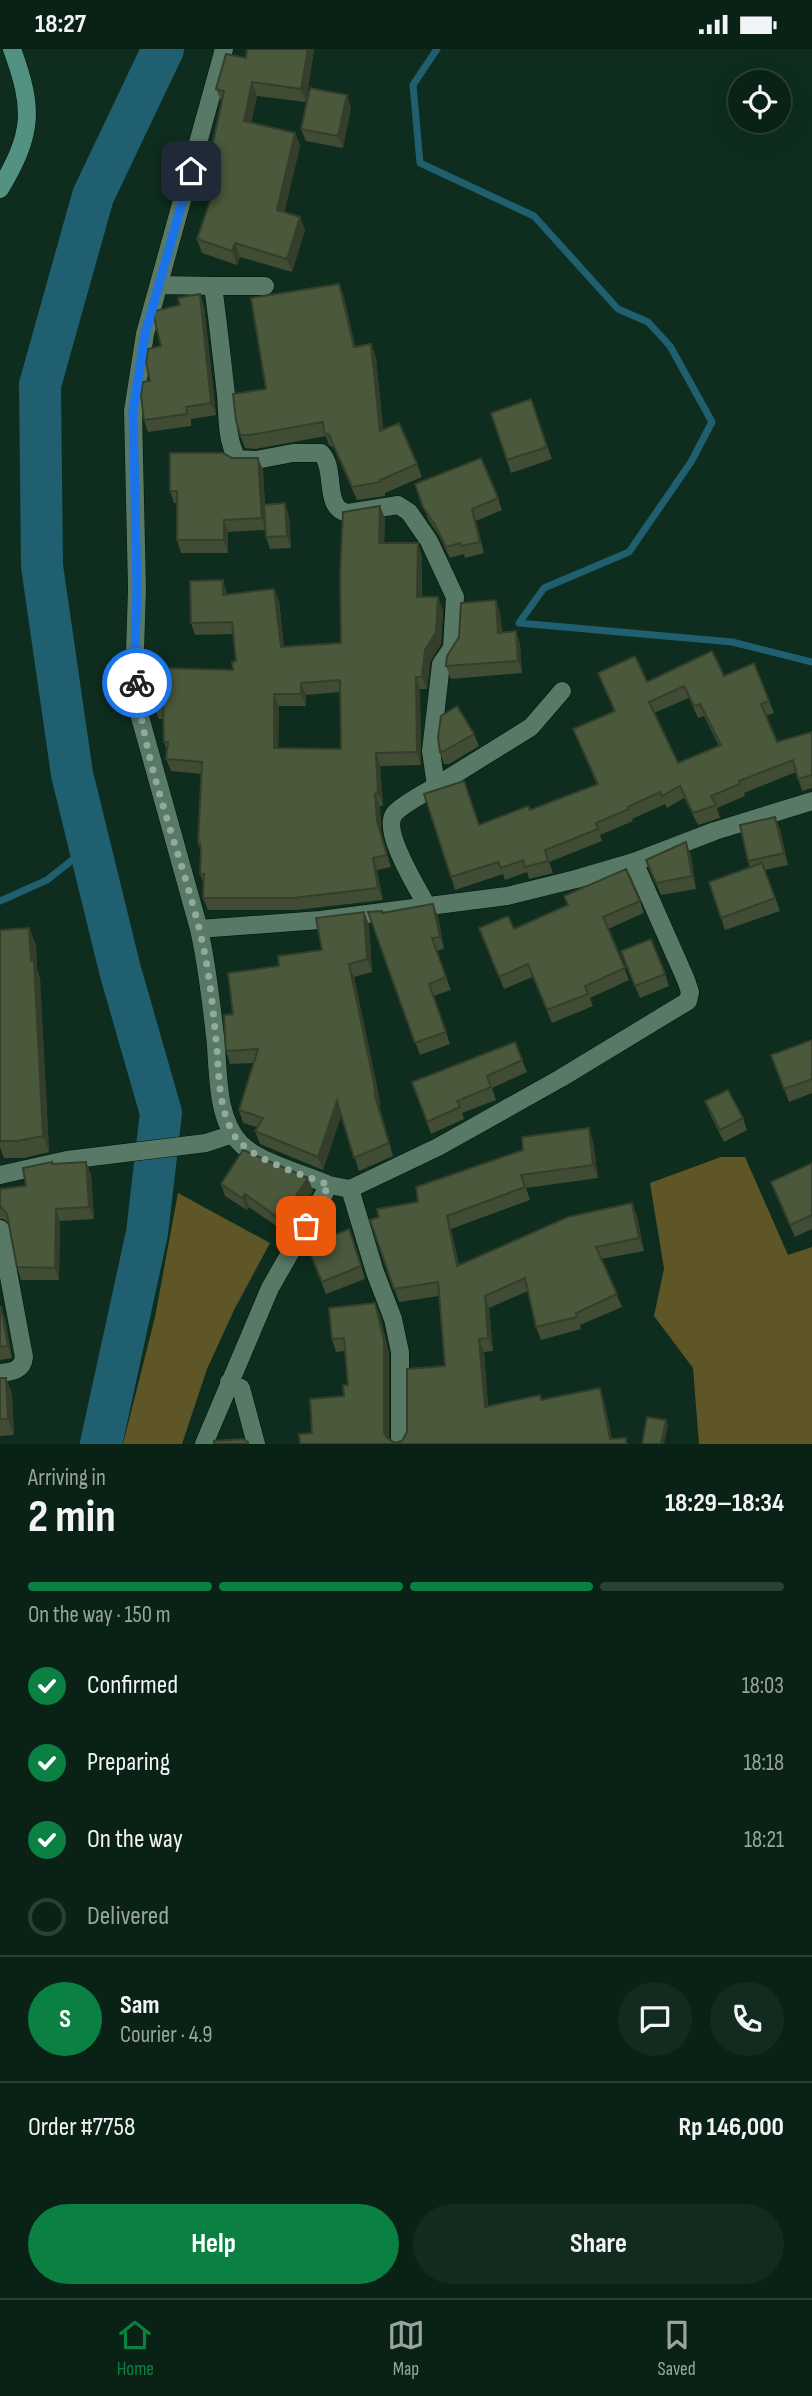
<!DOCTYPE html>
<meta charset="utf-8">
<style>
body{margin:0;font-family:"Sofia Sans Condensed",sans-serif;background:#132a1f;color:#f1f3f6;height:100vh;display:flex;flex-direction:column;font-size:26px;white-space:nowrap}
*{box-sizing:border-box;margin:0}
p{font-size:23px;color:#99a4a1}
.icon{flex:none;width:38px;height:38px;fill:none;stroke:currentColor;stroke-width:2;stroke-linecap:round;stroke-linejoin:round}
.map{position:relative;height:1395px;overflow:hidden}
.drawer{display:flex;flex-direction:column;background:#0a2216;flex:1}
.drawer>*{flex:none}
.controls{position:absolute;left:728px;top:21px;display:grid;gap:14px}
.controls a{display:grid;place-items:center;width:63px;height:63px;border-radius:50%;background:#0a2216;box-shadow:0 7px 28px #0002,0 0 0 2px #2a3f35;font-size:35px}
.pin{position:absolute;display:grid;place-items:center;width:60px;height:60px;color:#fff;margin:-30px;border-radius:14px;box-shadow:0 4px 10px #0006}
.courier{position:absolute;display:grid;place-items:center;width:70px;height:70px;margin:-35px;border:5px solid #1a73e8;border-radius:50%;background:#fff;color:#222;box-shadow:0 2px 9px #0007}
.summary em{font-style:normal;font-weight:700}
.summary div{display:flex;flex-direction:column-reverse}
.summary{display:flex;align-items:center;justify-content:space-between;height:119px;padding:0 28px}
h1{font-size:46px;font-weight:700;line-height:52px}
.bar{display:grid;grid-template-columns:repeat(4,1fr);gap:10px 7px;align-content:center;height:84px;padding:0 28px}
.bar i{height:9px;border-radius:5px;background:#2a3f35}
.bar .active{background:#0b8043}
.bar p{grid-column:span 4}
.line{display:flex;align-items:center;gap:18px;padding:0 28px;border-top:2px solid #2a3f35}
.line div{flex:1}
.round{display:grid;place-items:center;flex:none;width:74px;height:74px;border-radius:37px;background:#132a1f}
ol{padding:0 28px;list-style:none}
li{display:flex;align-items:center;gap:21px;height:77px}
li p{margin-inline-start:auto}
li .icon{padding:7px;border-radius:50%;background:#0b8043;color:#fff;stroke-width:4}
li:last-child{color:#99a4a1}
li i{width:38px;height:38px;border:4px solid #2a3f35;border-radius:50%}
.action{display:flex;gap:14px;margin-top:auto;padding:14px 28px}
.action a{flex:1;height:80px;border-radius:42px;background:#0b8043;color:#fff;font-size:28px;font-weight:700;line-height:80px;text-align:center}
.action a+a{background:#132a1f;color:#f1f3f6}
.status{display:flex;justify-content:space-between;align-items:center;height:49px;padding:0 35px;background:#0a2216;direction:ltr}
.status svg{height:19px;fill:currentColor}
.tab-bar{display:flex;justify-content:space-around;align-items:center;height:98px;border-top:2px solid #2a3f35;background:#0a2216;font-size:19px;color:#99a4a1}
.tab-bar a{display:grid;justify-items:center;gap:4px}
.tab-bar .active{color:#0b8043}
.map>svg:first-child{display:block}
.forest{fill:#5e5626}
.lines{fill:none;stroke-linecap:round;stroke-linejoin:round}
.stream{stroke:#1f5f6f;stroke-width:7}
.river{stroke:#1f5f6f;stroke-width:42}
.street-casing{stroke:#001507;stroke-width:19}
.secondary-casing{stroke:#001507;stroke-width:19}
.street{stroke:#597967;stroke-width:18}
.secondary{stroke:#539283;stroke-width:18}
.wall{fill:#404c34;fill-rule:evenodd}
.shaded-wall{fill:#343e2a}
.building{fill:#4a583c;stroke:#343e2a;stroke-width:2;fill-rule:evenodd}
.done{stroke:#93a99d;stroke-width:7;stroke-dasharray:0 12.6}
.route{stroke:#1a73e8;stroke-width:9}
</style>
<div class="status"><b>18:27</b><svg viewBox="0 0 49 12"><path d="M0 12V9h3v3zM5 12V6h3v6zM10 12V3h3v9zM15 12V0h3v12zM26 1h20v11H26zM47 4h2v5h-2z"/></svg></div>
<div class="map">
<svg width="812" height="1395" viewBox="0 0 812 1395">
<rect width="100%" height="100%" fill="#0e2d1e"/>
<path class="forest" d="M721 1108H745L788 1206 812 1198V1395H699L693 1319 654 1267 664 1220 650 1134Z
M178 1144 270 1194 234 1261 207 1320 182 1395H123L155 1268Z"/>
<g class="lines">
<path class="stream" d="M437 0 413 36 420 114 534 167 618 260 648 273 670 297 712 373 691 413 629 503 544 539 519 574 732 593 812 613
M0 852 47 831 90 797"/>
<path class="river" d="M101 1395 147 1184 161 1064 120 921 72 725 42 517 40 336 93 147 163 0"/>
<g class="street-casing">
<path id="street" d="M159 236 213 237C218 273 222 310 226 346 228 370 226 388 237 410L256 411 293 404H321C337 419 322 460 348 464L398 456 409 463 429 492 455 548 452 599 441 615 431 702 436 737C425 744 404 754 395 764 380 780 418 840 427 857
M213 237H265
M436 737 531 678 562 642
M199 880 320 871 507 847 576 830 634 813 715 782 812 752
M0 1126 67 1111 206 1094 233 1085
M329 1136 350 1140 438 1098 561 1029 688 952 690 943 686 931 634 813
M350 1140 375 1223 393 1270 400 1303V1395
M0 1180 24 1308C23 1321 12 1323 0 1324
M229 1333 241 1339 256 1395
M204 1395 270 1239 329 1136C306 1126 257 1112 241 1095 215 1069 219 1021 215 987 211 951 207 915 199 880L140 668 135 602 137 540 133 362 145 285 224 0"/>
</g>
<g class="secondary-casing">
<path id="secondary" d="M0 140C33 84 34 61 12 0"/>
</g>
<use href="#street" class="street"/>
<use href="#secondary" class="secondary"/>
</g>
<path class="wall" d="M314 0 306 53 257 47 251 74 295 84 300 97 284 163 300 168 305 181 292 223 240 208 237 216 202 204 197 190 214 141 211 140 206 127 222 54 216 40 246 9Z
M351 58 343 99 306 92 301 80Z
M339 235 344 248 355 297 371 295 376 309 383 381 417 415 422 428 385 444V447L357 451 334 399 329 396 326 387 255 400 245 399 240 386 266 340Z
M204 257 216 366 191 370V377L148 383 144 371 161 297Z
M531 350 552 410 511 424 491 364Z
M232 409H258L263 421 265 456 289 467 291 499 270 500 266 488 265 481 228 483V504H181L177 491V454H174L170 442Z
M415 435 498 449 502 461 476 472 484 504 465 509 464 505 450 509 439 487 428 470Z
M380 457 385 470 384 494 422 507V548L443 561 441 595 430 613 427 640H420L421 716 380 717 383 757H380L381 784 391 818 377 821 383 851 297 861H208L203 849 204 835 200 825 201 803 198 794 202 725 171 722 166 710 167 702 164 693V670H159L154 658 233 621 236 612 233 585 195 586 191 574 227 544V545L274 540 279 552 284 598 341 594ZM340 643 341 700 278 699 279 657H306V646Z
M500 564 502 583 516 582 520 595 522 624 451 630 446 617Z
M754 614 774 664 766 667 777 693 812 683V739L802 742 796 723 744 744 745 747 717 759 720 769 698 776 684 749 667 759 665 755 632 770 633 772 600 786 602 792 549 813 553 824 529 830 527 823 505 831 503 825 455 841 451 828 479 776 530 761 597 736 573 680 614 662 598 624 647 633 724 627ZM689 649 698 669 704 667 719 697 678 714 654 664Z
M474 685 479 697 449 715H444L440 703Z
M780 780 788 816 765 821 780 862 725 881 709 833 750 819 748 812Z
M691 806 696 840 661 846 646 811Z
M564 847 640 852 644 864 608 880 629 931 590 949 593 957 552 974 533 928 504 940 479 879 514 880 568 856Z
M364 863 369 876 372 923 354 928 379 1047 380 1060 393 1107 359 1122 341 1066 323 1121 260 1095 255 1082 257 1078 243 1074 239 1061 254 1014 230 1015 226 1002 233 965 279 917 322 901Z
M368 863 438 867 444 900 436 902 451 941 434 947 450 995 420 1006Z
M29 879 36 896 37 920 40 929 49 1103 24 1109H4L0 1098V881Z
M626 915 665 925 669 937 640 949Z
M812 991V1044L789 1053 771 1006Z
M522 1011 527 1023 492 1039 496 1051 462 1064 464 1070 431 1085 412 1033Z
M705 1052 743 1069 747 1081 724 1093 710 1065Z
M589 1079 593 1092 598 1129 526 1139 530 1151 451 1180 459 1216 568 1168 632 1154 637 1167 644 1202 601 1210 622 1258 580 1276 581 1280 541 1291 536 1278 528 1242 489 1259 493 1302 484 1303 488 1357 540 1346 542 1351 600 1339 604 1352 612 1390 626 1389 628 1395H300L299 1385 312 1384 310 1350 344 1347 343 1336H348L345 1302 336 1303 332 1290 329 1259 375 1254 380 1267 389 1304V1390L395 1394 402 1392 407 1383V1320L445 1317 439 1247 399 1253 370 1171 379 1168 377 1160 418 1153 416 1138 523 1101 522 1088Z
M812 1114V1180L795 1188 771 1133Z
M53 1115 91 1125 94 1170 60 1172 59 1231H21L17 1218 8 1174 4 1170H0V1140L26 1137Z
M308 1129 313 1142 285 1183 249 1158 247 1161 225 1147 221 1135Z
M354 1192 365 1230 326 1245 307 1197Z
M0 1258 5 1270 12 1309 0 1311Z
M0 1329H6L12 1345 14 1386 0 1387Z"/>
<path class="shaded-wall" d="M308 0H314L306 53 301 40Z
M252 33 257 47 249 85 244 72Z
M347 46 351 58 343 99 338 87Z
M295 84 300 97 282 174 277 161Z
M300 168 305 181 292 223 287 210Z
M235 194 240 208 237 216 232 202Z
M339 235 344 248 358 311 354 298Z
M200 245 204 257 216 366 211 354Z
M371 295 376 309 385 396 380 382Z
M258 409 263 421 266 481 262 469Z
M285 454 289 467 291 499 287 487Z
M380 457 385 470 384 506 379 494Z
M472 460 476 472 484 504 480 493Z
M224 471 228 483V504L224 491Z
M418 494 422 507 421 560 417 548Z
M223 531 227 544 228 558 223 546Z
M274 540 279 552 285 610 281 598Z
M438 548 443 561 441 595 430 613 427 640 422 628 425 601Z
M496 551 500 564 502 596 498 584Z
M516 582 520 595 522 624 518 612Z
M416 628 420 640 421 716 417 703Z
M301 634 306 646V657L301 645Z
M274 645 279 657 278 711 274 699Z
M376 704 380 717 383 757 378 744Z
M375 745 380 757 381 784 391 818 377 772Z
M775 768 780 780 788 816 784 804Z
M686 793 691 806 696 840 692 827Z
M373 809 377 821 383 851 378 839Z
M433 855 438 867 444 900 440 888Z
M364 863 369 876 372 923 367 910Z
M29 879 36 896 37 920 40 929 49 1103 43 1087Z
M349 915 354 928 379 1047 380 1060 393 1107 375 1047Z
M337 1052 342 1065 323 1121 318 1108Z
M589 1079 593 1092 598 1129 593 1116Z
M86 1113 91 1125 94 1170 89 1158Z
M308 1129 313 1142 285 1183 280 1170Z
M245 1145 249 1158 247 1161 242 1149Z
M632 1154 637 1167 644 1202 639 1189Z
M56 1160 60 1172 59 1231 55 1219Z
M447 1167 451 1180 462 1230 457 1217Z
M485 1247 489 1259 493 1302 488 1289Z
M375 1254 380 1267 389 1304V1395L384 1383Z
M1 1258 5 1270 12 1309 8 1297Z
M479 1290 484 1303 489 1371 485 1358Z
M6 1329 12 1345 14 1386 8 1370Z
M600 1339 604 1352 613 1395 610 1390Z
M666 1371 668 1377 664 1395H661Z"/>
<path class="building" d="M247 0H308L301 40 252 33 244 72 295 84 277 161 300 168 287 210 235 194 232 202 197 190 218 129 206 127 224 42 216 40 226 5 246 9Z
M310 39 347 46 338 87 301 80Z
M339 235 354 298 371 295 380 382 399 374 417 415 380 431V433L352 438 329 386 324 383 323 373 250 386H240L236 371 233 345 266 340 251 249Z
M200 245 211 354 186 358 187 365 144 371 141 346 143 333 150 332 146 313 148 300 161 297 154 268 155 262 180 256 178 249Z
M531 350 547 398 507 411 491 364Z
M170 404H223L232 409H258L262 469 224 471V491H177V442H170Z
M481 409 498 449 472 460 480 493 461 497 460 494 446 498 435 476 423 458 415 435Z
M285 454 287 487 266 488 264 456Z
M380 457 379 494H418L417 548H438L436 583 425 601 422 628H416L417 703 376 704 378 744 375 745 377 772 387 806 373 809 378 839 293 849H203L204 825H200L201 802 200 794H198L202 713 166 710 168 693H164L163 658H154L156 619 233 621 232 613 236 612 232 573 191 574 190 532 223 531V546L274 540 281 598 341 594 340 526 343 463ZM340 631 341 700 274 699V645H301V634Z
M496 551 498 584 516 582 518 612 446 617 447 607 459 588 461 554Z
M712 602 724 627 754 614 769 652 761 655 777 693 812 683V726L798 730 793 711 739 732 740 735 711 747 716 756 693 764 680 737 662 747 660 743 628 758 629 760 596 774 598 780 545 801 548 812 525 818 523 811 501 819 498 813 451 828 424 745 464 732 479 776 528 757 530 761 598 735 573 680 615 662 598 624 635 607 647 633ZM684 637 694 657 700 655 721 696 678 714 649 653Z
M457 657 474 685 444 702 440 703 438 689 441 667Z
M775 768 784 804 748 812 740 776Z
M686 793 692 827 656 834 646 811Z
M762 814 775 849 721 869 709 833Z
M626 820 640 852 603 868 625 919 585 937 588 945 547 961 528 915 499 928 479 879 508 867 514 880 568 856 564 847Z
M433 855 440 888 432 889 446 928 429 935 446 983 415 994 368 863 382 862V864Z
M364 863 367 910 349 915 374 1034 375 1047 389 1094 354 1109 337 1052 318 1108 255 1082 263 1069 239 1061 258 1000 226 1002 224 966 233 965 228 924 279 917 278 907 322 901 316 869Z
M29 879 31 912H34L43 1087 17 1092H0V881Z
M651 890 665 925 635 937 621 902Z
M812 991V1030L784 1040 771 1006Z
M515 993 522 1011 487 1027 491 1038 457 1052 460 1058 427 1073 412 1033Z
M728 1041 743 1069 720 1081 705 1052Z
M589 1079 593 1116 521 1126 525 1138 447 1167 457 1217 568 1168 632 1154 639 1189 596 1198 617 1245 576 1264 577 1268 536 1278 525 1229 485 1247 488 1289 479 1290 485 1358 540 1346 541 1351 600 1339 610 1390 626 1389V1395H300L299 1385 312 1384 310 1350 344 1347 343 1336H348L344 1289 332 1290 329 1259 375 1254 384 1291V1383L386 1388 395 1394 402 1392 407 1383V1320L445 1317 438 1233 394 1240 370 1171 379 1168 377 1160 418 1153 416 1138 523 1101 522 1088Z
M243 1101 308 1129 280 1170 245 1145 242 1149 221 1135Z
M52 1113V1115L86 1113 89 1158 56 1160 55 1219 17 1218 7 1165 0 1157V1140L26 1137 23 1119Z
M812 1114V1166L790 1176 771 1133Z
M349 1180 361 1217 322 1233 307 1197Z
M0 1258H1L8 1297 0 1298Z
M0 1329H6L8 1370H0Z
M647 1368 666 1371 661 1395H642Z
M243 1390 248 1393V1395H214V1392Z"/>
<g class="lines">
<path class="done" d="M137 634C145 727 187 815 205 906 211 937 214 970 217 1001 219 1029 219 1059 233 1084 246 1110 303 1125 329 1136L306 1177"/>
<path class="route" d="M137 634 135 602 137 540 133 362 145 285 191 122"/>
</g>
</svg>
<div class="controls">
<a><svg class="icon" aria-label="locate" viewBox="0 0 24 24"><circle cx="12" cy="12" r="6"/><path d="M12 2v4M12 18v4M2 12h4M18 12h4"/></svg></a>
</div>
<div class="pin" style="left:306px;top:1177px;background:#ea580c"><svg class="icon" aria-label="bag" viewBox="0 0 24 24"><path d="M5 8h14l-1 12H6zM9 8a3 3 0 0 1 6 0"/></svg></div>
<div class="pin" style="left:191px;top:122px;background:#1f2937"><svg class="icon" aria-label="home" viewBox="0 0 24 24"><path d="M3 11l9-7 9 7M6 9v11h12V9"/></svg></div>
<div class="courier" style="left:137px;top:634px"><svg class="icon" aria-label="bike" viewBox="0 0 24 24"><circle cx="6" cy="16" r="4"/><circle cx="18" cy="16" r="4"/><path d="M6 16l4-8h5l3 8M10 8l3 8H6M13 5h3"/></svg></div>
</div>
<section class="drawer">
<div class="summary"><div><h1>2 min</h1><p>Arriving in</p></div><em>18:29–18:34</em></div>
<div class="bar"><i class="active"></i><i class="active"></i><i class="active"></i><i></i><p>On the way · 150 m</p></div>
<ol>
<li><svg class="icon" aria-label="check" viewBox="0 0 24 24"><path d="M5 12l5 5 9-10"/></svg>Confirmed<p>18:03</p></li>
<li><svg class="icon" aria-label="check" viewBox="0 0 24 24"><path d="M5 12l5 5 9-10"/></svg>Preparing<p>18:18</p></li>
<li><svg class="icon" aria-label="check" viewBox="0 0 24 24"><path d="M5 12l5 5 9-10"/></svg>On the way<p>18:21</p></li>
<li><i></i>Delivered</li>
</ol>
<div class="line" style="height:126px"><b class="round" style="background:#0b8043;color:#fff">S</b><div><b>Sam</b><p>Courier · 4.9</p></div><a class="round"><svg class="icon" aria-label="chat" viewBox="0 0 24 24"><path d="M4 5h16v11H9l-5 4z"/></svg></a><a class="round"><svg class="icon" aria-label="phone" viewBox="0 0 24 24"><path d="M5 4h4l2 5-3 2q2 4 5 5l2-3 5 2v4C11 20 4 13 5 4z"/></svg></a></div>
<div class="line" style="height:91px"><div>Order #7758</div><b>Rp 146,000</b></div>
<div class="action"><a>Help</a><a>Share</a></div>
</section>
<nav class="tab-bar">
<a class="active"><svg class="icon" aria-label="home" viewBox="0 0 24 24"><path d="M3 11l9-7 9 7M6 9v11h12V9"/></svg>Home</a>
<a><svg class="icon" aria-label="map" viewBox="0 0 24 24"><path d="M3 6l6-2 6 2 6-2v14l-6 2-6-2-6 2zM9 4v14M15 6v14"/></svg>Map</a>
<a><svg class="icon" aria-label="saved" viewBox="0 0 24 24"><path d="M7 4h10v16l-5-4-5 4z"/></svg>Saved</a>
</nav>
